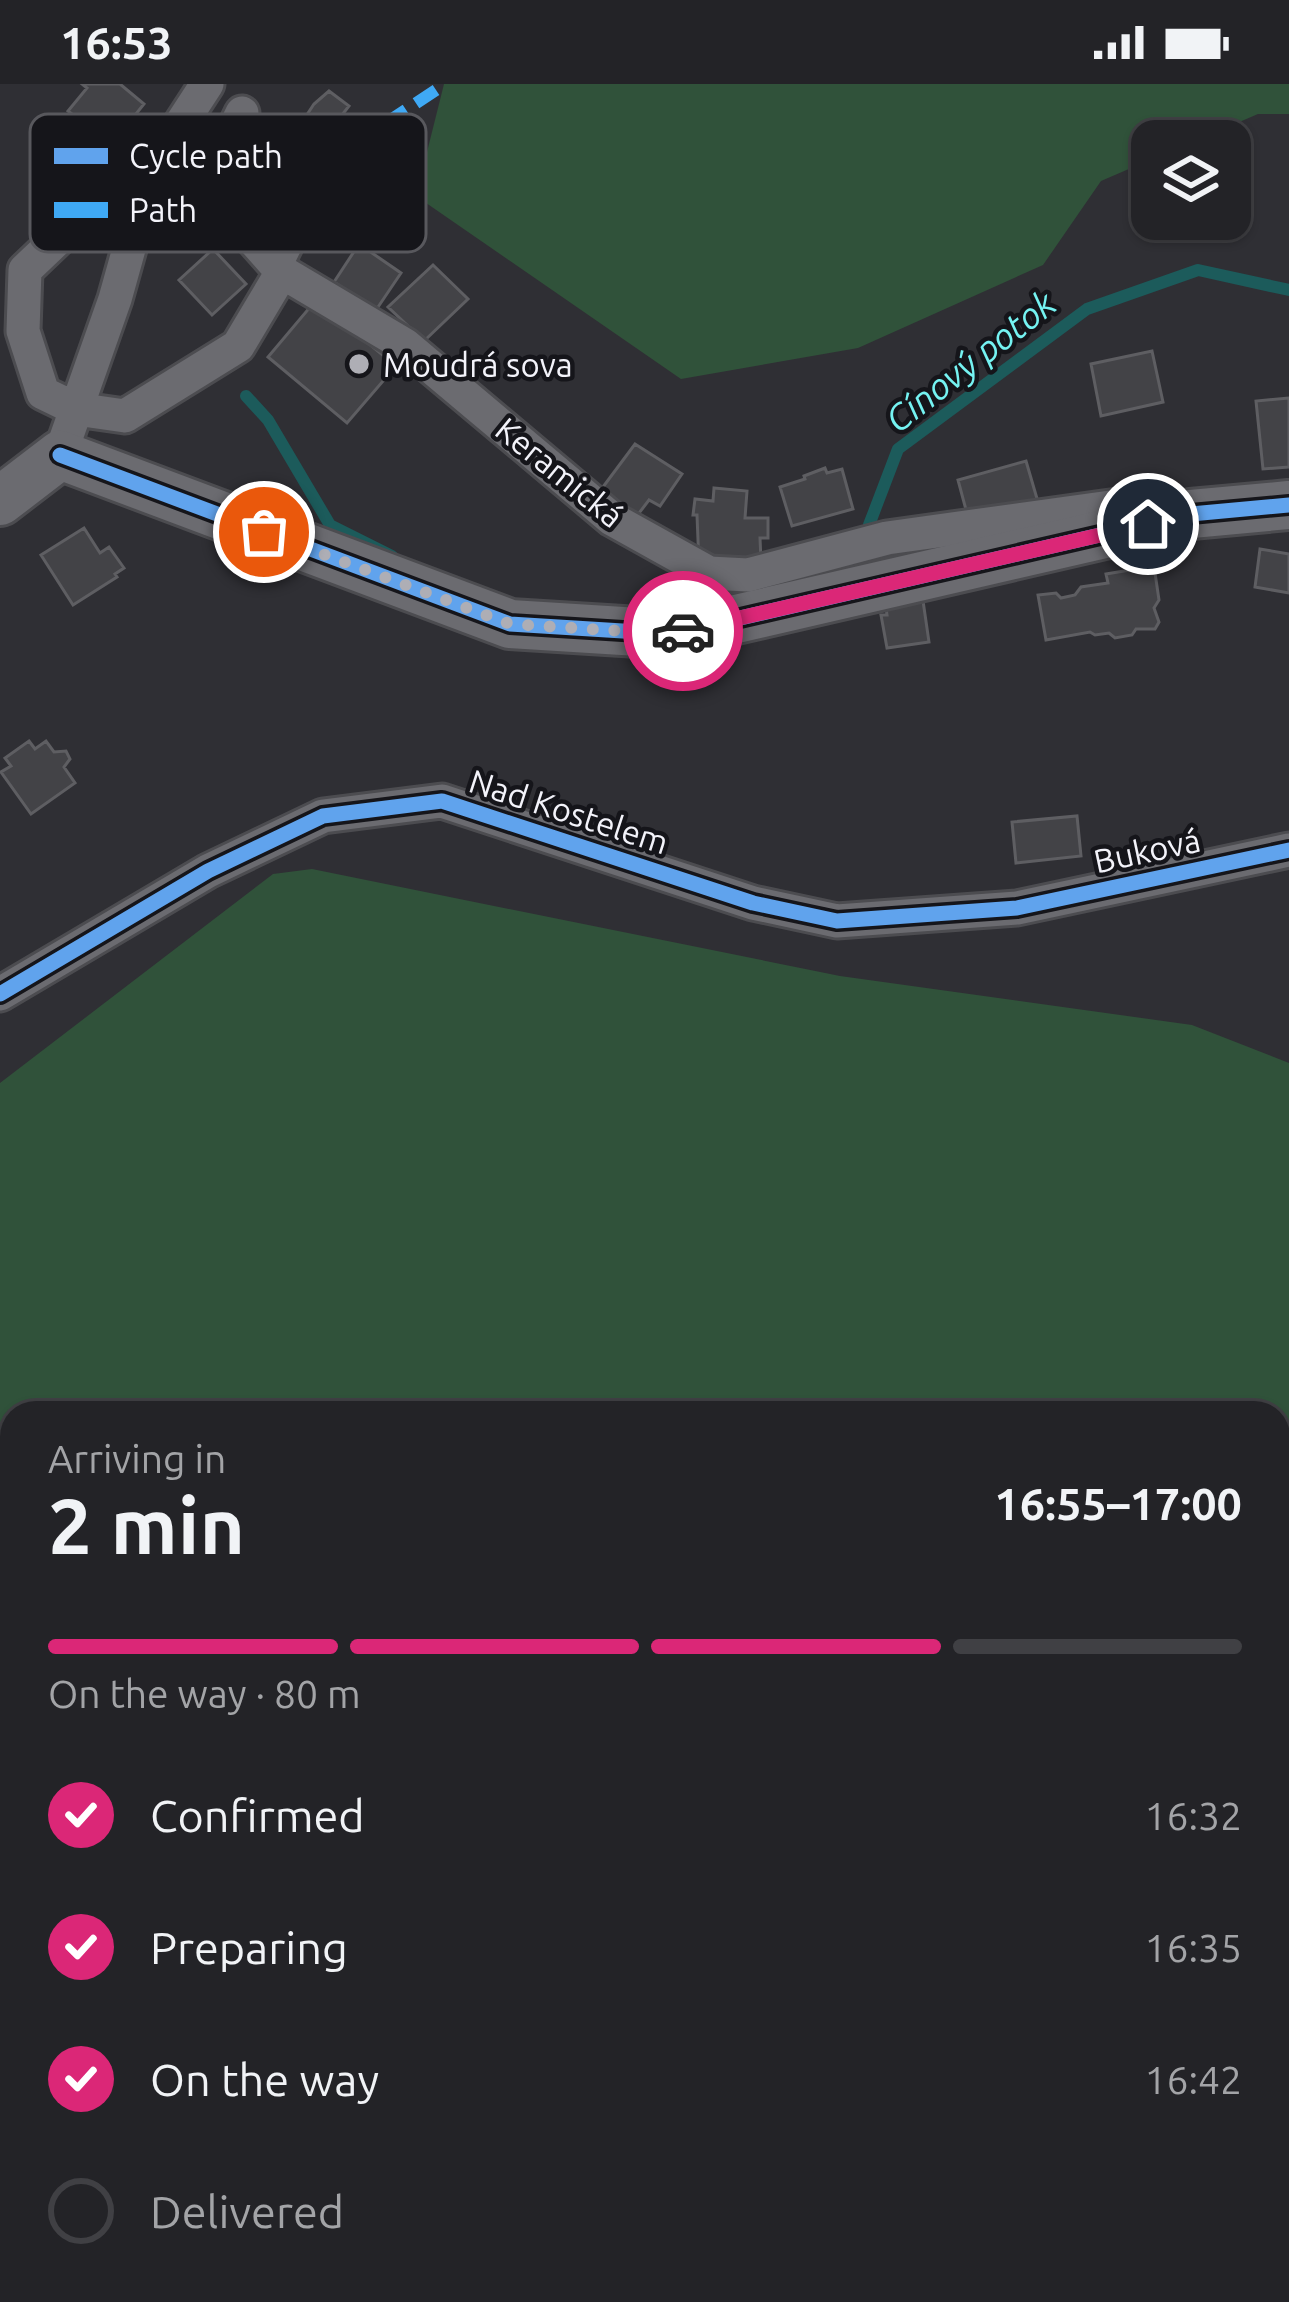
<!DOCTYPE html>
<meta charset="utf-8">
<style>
body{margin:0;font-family:Ubuntu,sans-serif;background:#2b2b2f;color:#f1f3f6;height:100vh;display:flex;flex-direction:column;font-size:45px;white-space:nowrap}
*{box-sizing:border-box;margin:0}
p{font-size:39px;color:#a3a4a7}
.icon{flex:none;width:66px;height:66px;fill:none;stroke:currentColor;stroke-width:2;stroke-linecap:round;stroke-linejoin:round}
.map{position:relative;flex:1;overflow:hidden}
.panel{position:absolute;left:0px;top:1317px;width:1290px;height:903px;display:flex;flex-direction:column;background:#232327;border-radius:36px 36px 0 0;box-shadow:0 3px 9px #0004,0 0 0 3px #404044}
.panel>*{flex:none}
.tools{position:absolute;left:1131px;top:36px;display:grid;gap:24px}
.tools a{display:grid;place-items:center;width:120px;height:120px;border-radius:24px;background:#232327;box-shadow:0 3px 9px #0004,0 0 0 3px #404044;font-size:60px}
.pin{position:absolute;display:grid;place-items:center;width:102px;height:102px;color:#fff;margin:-51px;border:6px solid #fff;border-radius:50%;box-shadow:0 3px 12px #0007}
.courier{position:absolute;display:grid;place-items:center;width:120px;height:120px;margin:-60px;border:9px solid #db2777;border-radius:50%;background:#fff;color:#222;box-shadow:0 3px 15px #0007}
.headline em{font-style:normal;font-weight:700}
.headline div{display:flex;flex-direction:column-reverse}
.headline{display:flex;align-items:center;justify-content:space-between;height:204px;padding:0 48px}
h1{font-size:78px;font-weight:700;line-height:90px}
.bar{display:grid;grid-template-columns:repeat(4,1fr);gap:18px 12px;align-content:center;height:144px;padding:0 48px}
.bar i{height:15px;border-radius:9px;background:#404044}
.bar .selected{background:#db2777}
.bar p{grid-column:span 4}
ol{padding:0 48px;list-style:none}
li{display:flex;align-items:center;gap:36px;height:132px}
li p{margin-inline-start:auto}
li .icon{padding:12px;border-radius:50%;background:#db2777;color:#fff;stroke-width:4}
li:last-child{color:#a3a4a7}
li i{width:66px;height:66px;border:6px solid #404044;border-radius:50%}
.status{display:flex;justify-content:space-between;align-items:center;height:84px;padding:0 60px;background:#232327;direction:ltr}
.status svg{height:33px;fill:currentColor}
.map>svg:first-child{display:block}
.green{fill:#30523a;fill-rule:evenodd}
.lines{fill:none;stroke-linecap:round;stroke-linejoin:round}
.stream{stroke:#1c5b5b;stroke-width:12}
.building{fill:#434347;stroke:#5e5e62;stroke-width:3}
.lane-casing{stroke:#4c4c50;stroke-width:22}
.street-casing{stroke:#4c4c50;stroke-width:39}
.secondary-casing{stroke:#4c4c50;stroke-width:54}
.lane{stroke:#6b6b70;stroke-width:16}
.street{stroke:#6b6b70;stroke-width:33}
.secondary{stroke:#6b6b70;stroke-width:48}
.quiet{stroke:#3fa9f5;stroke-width:12;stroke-dasharray:24 12;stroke-linecap:butt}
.cycleway-casing{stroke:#15151a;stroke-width:22}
.cycleway{stroke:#60a3ed;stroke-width:15}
.done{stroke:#aeaeb5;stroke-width:12;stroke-dasharray:0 21.6}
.route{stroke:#db2777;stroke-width:15}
.poi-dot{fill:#aeaeb5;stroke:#15151a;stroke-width:4.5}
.labels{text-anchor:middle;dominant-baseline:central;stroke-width:9;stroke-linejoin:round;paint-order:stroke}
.poi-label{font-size:33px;fill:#f3f3fa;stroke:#15151a;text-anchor:start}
.street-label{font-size:33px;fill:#f3f3fa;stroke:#15151a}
.water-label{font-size:36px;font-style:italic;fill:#75f3f2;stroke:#15151a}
.key{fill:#15151a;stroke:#58585d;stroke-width:3}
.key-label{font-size:33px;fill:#f3f3fa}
</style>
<div class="status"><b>16:53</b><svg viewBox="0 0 49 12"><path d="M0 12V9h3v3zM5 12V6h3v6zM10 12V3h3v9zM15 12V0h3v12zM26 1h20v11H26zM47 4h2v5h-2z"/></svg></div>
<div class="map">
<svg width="1289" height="2218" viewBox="0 0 1289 2218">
<rect width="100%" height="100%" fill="#2f2f34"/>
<path class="green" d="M444 0H1289V30H1258L1195 57H1152V75L1101 97 1043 181 858 264 681 295 416 112Z
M312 785 840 892 1192 941 1289 979V2218H0V999L273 790ZM12 1329H1278V2208H12Z"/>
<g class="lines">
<path class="stream" d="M246 312 268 336 330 441 392 472
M869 441 898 365 1087 225 1198 186 1289 206
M630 527 741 509"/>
</g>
<path class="building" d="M82 0H120L144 20 111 61 68 27 87 4Z
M329 7 349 22 338 36 344 41 315 85 285 64 314 20Z
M1164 135H1221V139L1165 147Z
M359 160 401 189 376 226 334 198Z
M213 165 246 200 212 231 179 196Z
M433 181 468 215 424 257 388 223Z
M316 216 396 282 347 339 268 273Z
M1152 267 1163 318 1101 332 1091 280Z
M1289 314V383L1263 385 1256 317Z
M635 360 682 390 660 422 649 416 633 437 597 411Z
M1026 377 1038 418 969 437 958 396Z
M825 384 827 389 842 385 853 425 792 442 780 403 805 395 804 392Z
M714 404 747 407 745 434H768V454H760L761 477 699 481 697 431H693L695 415 713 417Z
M84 444 100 469 109 463 124 484 115 490 117 493 73 521 41 471Z
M1260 465 1289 470V509L1255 503Z
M1154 482 1159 516 1154 524 1159 538 1155 545H1136L1132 551 1115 554 1109 549 1095 551 1090 548 1046 556 1038 511 1056 509 1061 514 1075 511 1081 503 1108 499 1106 490Z
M921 503 929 558 887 564 881 531H887L884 509Z
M29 657 35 665 46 657 54 668 66 667 70 675 64 683 75 699 31 730 1 688 11 682 5 674Z
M1077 732 1081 772 1016 779 1012 738Z"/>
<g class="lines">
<g class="lane-casing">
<path id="lane" d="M282 187 332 86 356 59"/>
</g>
<g class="street-casing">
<path id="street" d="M242 29 224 66 215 121 251 153 282 188 405 261 612 435 709 489 748 491 887 454 1168 415
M151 86 86 128 25 186 23 247 43 309 76 325 125 332 238 262 282 188
M60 371 115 215 151 86 207 0
M0 910 208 787 323 732 442 717 753 819 837 837 1017 824 1289 766"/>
</g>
<g class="secondary-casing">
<path id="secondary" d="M0 417 60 371 510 540 671 550 1191 430 1289 421"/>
</g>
<use href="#lane" class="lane"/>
<use href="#street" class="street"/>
<use href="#secondary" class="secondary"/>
<path class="quiet" d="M356 59 445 0
M1116 2218 1117 2208"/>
<g class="cycleway-casing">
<path id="cycleway" d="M60 371 510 540 671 550 1191 430 1289 421
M0 910 208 787 323 732 442 717 753 819 837 837 1017 824 1289 766"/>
</g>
<use href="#cycleway" class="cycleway"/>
</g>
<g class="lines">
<path class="done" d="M264 448 510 540 671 550 683 547"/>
<path class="route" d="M683 547 1148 440"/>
</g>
<circle class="poi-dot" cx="359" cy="280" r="12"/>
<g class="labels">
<g class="poi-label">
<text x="383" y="280">Moudrá sova</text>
</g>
<g class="street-label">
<text transform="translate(560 388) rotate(39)">Keramická</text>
<text transform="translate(569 727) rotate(18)">Nad Kostelem</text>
<text transform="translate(1147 766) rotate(-12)">Buková</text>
</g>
<g class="water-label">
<text transform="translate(970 277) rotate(-38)">Cínový potok</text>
</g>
</g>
<rect x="30" y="30" width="396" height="138" rx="18" class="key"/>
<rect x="54" y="64" width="54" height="16" fill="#60a3ed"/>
<rect x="54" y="118" width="54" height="16" fill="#3fa9f5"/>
<g class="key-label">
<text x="129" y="84">Cycle path</text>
<text x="129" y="138">Path</text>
</g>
</svg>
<div class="tools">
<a><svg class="icon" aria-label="layers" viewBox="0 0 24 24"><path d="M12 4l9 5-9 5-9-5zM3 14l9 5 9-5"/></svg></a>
</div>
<div class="pin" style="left:264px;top:448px;background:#ea580c"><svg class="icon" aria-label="bag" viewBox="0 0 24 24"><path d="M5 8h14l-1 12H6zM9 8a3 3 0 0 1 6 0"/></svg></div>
<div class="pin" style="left:1148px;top:440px;background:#1f2937"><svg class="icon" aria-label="home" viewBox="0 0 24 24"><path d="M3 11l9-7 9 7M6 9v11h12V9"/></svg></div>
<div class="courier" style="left:683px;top:547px"><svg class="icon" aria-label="car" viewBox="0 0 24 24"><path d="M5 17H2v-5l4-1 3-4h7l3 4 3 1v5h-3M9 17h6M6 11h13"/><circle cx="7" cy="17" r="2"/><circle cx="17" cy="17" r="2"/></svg></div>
<section class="panel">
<div class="headline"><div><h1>2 min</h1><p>Arriving in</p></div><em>16:55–17:00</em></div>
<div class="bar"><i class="selected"></i><i class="selected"></i><i class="selected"></i><i></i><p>On the way · 80 m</p></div>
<ol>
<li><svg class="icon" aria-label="check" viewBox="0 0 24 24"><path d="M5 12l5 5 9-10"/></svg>Confirmed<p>16:32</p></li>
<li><svg class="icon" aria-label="check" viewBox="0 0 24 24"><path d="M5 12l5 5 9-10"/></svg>Preparing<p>16:35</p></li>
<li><svg class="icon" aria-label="check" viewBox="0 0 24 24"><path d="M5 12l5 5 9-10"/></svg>On the way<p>16:42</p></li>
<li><i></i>Delivered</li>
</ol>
</section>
</div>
